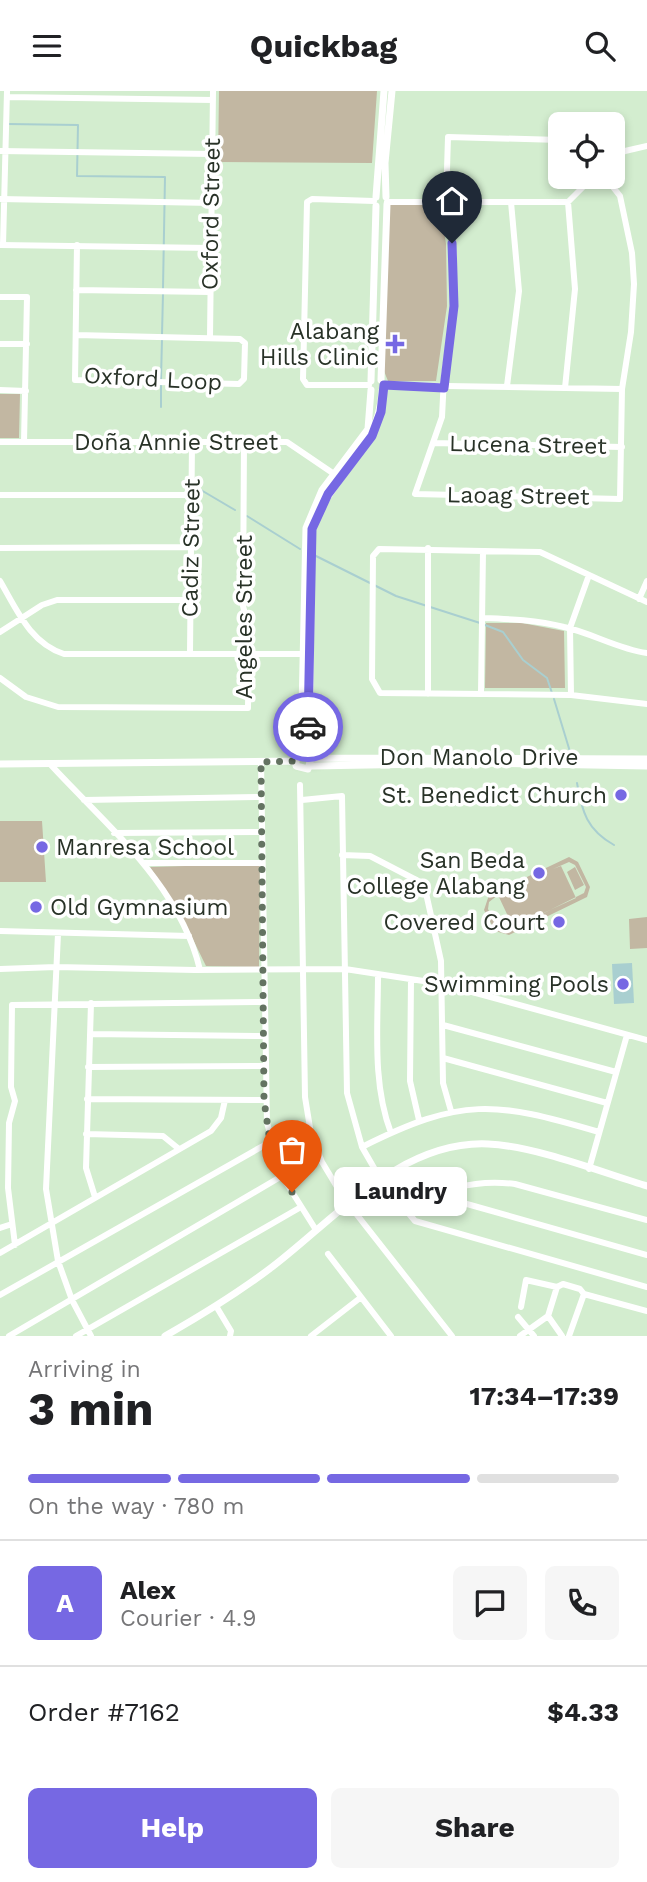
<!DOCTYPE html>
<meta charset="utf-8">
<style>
body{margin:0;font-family:"Work Sans",sans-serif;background:#f6f6f6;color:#202124;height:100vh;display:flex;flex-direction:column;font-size:26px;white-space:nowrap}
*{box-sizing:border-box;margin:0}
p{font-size:23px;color:#757577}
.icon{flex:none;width:38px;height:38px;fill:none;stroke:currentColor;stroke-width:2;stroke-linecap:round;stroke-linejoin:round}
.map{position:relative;height:1245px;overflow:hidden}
.sheet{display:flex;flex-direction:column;background:#fff;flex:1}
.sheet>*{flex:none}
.tools{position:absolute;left:548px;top:21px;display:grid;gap:14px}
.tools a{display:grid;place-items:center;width:77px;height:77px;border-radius:10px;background:#fff;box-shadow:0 4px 10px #0003;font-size:35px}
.pin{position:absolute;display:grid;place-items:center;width:60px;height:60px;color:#fff;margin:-72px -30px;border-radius:50% 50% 50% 0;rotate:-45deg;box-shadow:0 0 7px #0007}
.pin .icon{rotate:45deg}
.courier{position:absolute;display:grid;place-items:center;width:70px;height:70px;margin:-35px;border:5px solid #7668e3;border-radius:50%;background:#fff;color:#222;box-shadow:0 2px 9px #0007}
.bubble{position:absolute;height:49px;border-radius:10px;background:#fff;box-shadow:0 4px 10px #0003;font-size:23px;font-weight:700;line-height:49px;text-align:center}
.summary em{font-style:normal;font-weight:700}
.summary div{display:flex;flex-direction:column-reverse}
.summary{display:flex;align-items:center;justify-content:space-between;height:119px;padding:0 28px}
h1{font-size:46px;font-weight:700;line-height:52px}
.bar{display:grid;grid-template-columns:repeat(4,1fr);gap:10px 7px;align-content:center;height:84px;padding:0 28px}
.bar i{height:9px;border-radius:5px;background:#e0e0e0}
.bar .active{background:#7668e3}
.bar p{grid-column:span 4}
.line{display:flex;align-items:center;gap:18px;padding:0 28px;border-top:2px solid #e0e0e0}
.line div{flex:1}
.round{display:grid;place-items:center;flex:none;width:74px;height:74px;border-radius:10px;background:#f6f6f6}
.button{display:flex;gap:14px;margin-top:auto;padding:14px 28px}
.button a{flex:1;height:80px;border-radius:10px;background:#7668e3;color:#fff;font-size:28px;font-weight:700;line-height:80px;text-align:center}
.button a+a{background:#f6f6f6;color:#202124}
header{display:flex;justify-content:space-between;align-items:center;height:91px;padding:0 28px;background:#fff;font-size:32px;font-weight:700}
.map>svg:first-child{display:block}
.green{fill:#c2b7a2;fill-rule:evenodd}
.water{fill:#a9cfd0}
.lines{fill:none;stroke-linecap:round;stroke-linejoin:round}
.stream{stroke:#a9cfd0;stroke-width:2}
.minor{stroke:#fff;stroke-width:6}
.tertiary{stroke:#fff;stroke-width:7}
.done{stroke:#647362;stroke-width:7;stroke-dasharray:0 12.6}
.route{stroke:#7668e3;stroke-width:9}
.poi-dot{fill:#7668e3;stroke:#fff;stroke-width:2.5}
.labels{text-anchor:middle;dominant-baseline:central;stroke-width:7;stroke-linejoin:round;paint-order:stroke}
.street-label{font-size:23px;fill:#283227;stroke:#fff}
.poi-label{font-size:23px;fill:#283227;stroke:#fff;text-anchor:end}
</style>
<header><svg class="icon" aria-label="menu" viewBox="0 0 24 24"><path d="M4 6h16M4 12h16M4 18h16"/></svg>Quickbag<svg class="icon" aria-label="search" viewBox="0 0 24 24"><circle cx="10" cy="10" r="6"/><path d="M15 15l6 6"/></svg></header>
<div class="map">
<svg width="647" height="1245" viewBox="0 0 647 1245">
<rect width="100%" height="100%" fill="#d3edcf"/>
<path class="green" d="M219 0H377L372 72 218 71Z
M389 110 440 111 446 153 447 215 436 290H388L384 280Z
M0 303H20L19 347H0Z
M486 532H522L564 540 565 597H485Z
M0 730H42L46 791H0Z
M569 766 578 771 590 796 587 806 509 844 495 840 484 819 489 804ZM569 771 575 774 586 796 584 802 508 840 497 837 488 818 489 811 498 804 513 836 576 807 561 775 553 778Z
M260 773 259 876 206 875 178 818 150 776Z
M575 776 584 794 575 799 567 781Z
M647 826V857L630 858 629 828Z"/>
<path class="water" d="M632 872 634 912 614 913 612 873Z"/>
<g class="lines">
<path class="stream" d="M8 33 78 34 77 85 165 86 163 197
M162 243 163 203
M161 288 162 248
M161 316V294
M201 399 235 419
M247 425 300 458
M314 464 396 505 480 532
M485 534 503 541 523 569 547 587 552 602
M554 608 571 664
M577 692C582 721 587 739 614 754"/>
<path class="minor" d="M7 6 213 9
M560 49 448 46 446 111 454 166V215L444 286 442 326 415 403 620 408 622 298 631 241 634 193 632 162 620 105 605 86
M0 60 212 63
M612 68 625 60 647 55
M0 108 212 112
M387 111H568L593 86
M0 154 211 157
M3 154 7 0
M76 199 210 201
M0 206H27L24 351
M76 244 240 248 245 252 244 288 239 293 75 289 77 154
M210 246 213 0
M0 253H27
M369 294H307L303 288 307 111 312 108 374 110
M384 294 622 298
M507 295 519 200 511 111
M565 297 575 198 568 111
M0 299 26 300
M0 351H287L340 387
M433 352 622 356
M0 404H192
M0 457 191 456
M428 457V603
M0 490C17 519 30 552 64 563H307
M639 508 647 490
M647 511 540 461 379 458 373 465 372 588 380 602 571 604 647 613
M483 527C510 528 537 529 564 536 592 542 618 558 647 562
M0 541 42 514 57 509H190
M190 563 192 351
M0 587 26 606 58 616 248 617 249 538 243 515 244 351
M481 602 483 460
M571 604 570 537 589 484
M261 671 267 1032 282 1085 316 1139
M50 673C107 735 180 794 200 879
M300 694 305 1006 311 1043 322 1071 343 1106 452 1245
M84 709 261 706
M302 709 342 705 347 1002 362 1056 381 1089 415 1130 647 1196
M114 742 261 741
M342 764 370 765 424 793 441 870 443 992 451 1020
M143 772H261
M0 840 189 845
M58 843 46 1098 58 1170 72 1209 91 1245
M0 878 56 876 195 879 345 878 443 893 647 949
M378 883C378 936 372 992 391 1042
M411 889 410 990 419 1029
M91 912 86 1077 95 1106
M443 934 616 981
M90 943 263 945
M443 967 607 1012
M88 976 263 975
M87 1008 264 1009
M86 1043 163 1045 179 1058
M362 1056C462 1006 494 1010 599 1041
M589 1078 627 944
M435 1104 647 1164
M405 1120C441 1098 473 1088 515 1093L647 1129
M0 1137 12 1133
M15 1154 8 1097 9 1032 15 1010 11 996 12 914 262 911
M0 1162 211 1040 221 1027 225 1009
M328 1163 391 1245
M0 1204 270 1051
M216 1215 231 1240 230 1245
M521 1216 526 1189 557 1196 563 1193 580 1198 584 1203 647 1220
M548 1225 562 1245
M518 1226 534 1245
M9 1245 282 1085
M76 1245 301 1116
M311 1245 360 1207
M520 1245 548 1225 557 1196
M569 1245 584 1203"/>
<path class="tertiary" d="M376 106 384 0
M386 106 385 72 392 0
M381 289 387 113
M371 290 376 115
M301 663 306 437 322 399 368 338 371 299
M309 664 312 438C331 383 379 360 382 300
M311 667 308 678 296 675V667L305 663 311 667 647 668
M0 673 295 670
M311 675 483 672 647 675
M165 1245C202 1224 238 1202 272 1176 335 1128 401 1049 488 1053 535 1055 601 1081 647 1095"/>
</g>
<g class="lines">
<path class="done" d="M292 1101 270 1051 264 1009 261 671 295 670 301 663 309 664 308 636"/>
<path class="route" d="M308 636 312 438 328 403 372 345 381 321 384 294 444 297 454 215 452 152"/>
</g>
<g class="poi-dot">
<path d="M391.5 242.5h7v7h7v7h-7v7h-7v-7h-7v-7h7z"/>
<circle cx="621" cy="704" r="7"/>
<circle cx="42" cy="756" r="7"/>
<circle cx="539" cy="782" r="7"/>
<circle cx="36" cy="816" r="7"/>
<circle cx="559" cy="831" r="7"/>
<circle cx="623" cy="893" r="7"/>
</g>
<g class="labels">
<g class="street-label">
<text transform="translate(211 123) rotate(-89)">Oxford Street</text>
<text transform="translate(153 288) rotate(3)">Oxford Loop</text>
<text x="176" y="351">Doña Annie Street</text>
<text transform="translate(528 354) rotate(1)">Lucena Street</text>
<text transform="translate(518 405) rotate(1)">Laoag Street</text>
<text transform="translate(191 457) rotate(-89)">Cadiz Street</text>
<text transform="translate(244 526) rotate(-90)">Angeles Street</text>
<text x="479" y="666">Don Manolo Drive</text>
</g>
<g class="poi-label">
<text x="379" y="240">Alabang<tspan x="379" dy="26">Hills Clinic</tspan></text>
<text x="607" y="704">St. Benedict Church</text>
<text x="56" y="756" text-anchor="start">Manresa School</text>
<text x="525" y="769">San Beda<tspan x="525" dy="26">College Alabang</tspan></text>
<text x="50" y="816" text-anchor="start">Old Gymnasium</text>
<text x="545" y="831">Covered Court</text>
<text x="609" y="893">Swimming Pools</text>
</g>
</g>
</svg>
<div class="tools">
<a><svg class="icon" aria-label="locate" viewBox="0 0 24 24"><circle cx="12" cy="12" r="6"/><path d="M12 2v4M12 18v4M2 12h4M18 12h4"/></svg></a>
</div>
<div class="pin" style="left:292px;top:1101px;background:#ea580c"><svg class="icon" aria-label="bag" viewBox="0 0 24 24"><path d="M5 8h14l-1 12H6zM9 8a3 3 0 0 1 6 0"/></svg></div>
<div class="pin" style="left:452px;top:152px;background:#1f2937"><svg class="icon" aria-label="home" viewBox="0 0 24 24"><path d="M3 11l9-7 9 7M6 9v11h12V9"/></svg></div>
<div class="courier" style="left:308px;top:636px"><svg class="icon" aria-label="car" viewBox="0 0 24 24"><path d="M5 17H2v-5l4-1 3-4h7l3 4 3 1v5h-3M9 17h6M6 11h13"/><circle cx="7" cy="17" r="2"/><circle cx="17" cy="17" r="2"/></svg></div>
<div class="bubble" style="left:334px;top:1076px;width:133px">Laundry</div>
</div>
<section class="sheet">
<div class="summary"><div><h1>3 min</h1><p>Arriving in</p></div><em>17:34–17:39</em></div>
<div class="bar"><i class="active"></i><i class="active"></i><i class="active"></i><i></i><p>On the way · 780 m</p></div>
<div class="line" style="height:126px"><b class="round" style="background:#7668e3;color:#fff">A</b><div><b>Alex</b><p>Courier · 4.9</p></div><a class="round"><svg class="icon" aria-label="chat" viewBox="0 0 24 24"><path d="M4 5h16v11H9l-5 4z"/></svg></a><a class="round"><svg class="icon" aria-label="phone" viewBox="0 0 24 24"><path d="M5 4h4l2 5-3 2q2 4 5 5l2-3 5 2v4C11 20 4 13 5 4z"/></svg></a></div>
<div class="line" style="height:91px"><div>Order #7162</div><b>$4.33</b></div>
<div class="button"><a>Help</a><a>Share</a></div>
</section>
